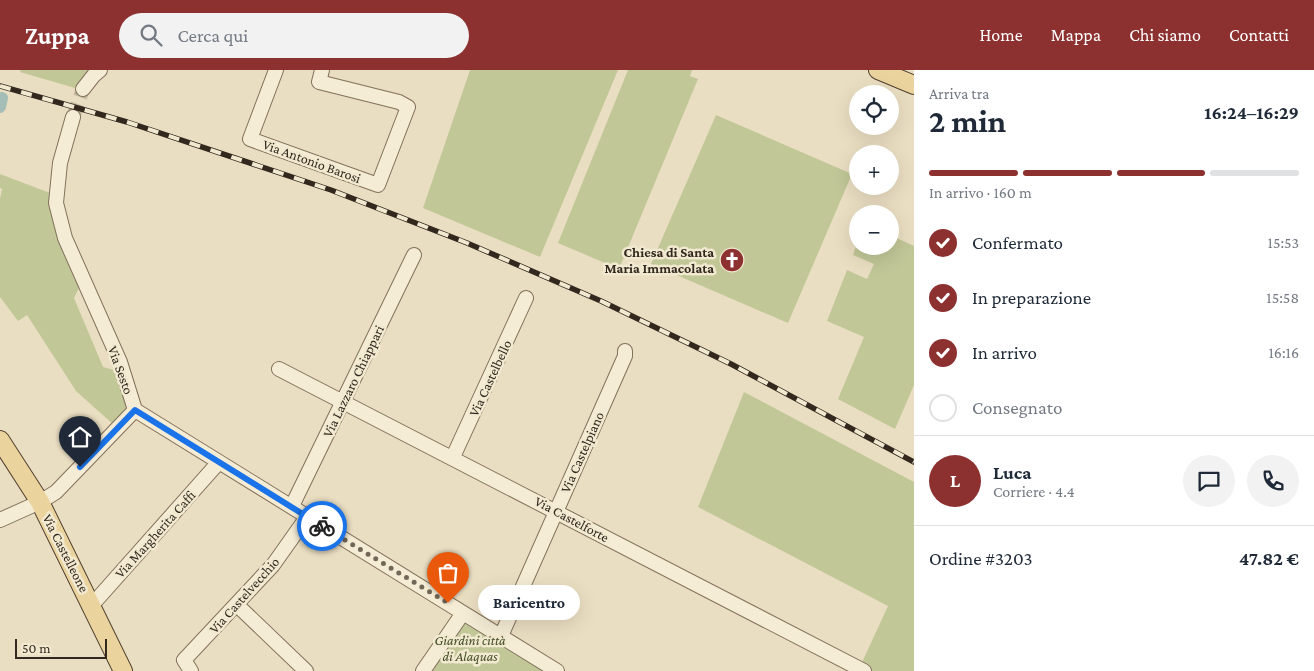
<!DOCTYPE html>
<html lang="it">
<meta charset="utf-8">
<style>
body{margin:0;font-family:"Crimson Pro",serif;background:#f2f2f3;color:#1f2937;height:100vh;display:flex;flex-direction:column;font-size:19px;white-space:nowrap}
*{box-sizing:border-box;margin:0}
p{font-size:16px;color:#747a83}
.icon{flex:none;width:28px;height:28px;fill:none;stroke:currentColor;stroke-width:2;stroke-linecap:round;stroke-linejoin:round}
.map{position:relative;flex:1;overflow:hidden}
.panel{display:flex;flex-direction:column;background:#fff;width:400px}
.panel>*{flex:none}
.controls{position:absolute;left:849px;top:15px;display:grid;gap:10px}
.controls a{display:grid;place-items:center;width:50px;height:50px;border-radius:50%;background:#fff;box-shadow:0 5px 20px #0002;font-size:25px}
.scale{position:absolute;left:15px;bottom:12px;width:92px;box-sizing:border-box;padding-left:5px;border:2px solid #33281e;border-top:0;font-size:14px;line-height:18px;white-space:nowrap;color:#33281e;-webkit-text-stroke:4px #f2e9d1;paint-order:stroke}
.pin{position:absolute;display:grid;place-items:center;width:42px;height:42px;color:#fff;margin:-51px -21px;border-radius:50% 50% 50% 0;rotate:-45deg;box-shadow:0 0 5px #0007}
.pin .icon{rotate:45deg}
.courier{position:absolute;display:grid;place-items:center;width:50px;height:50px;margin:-25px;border:4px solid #1a73e8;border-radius:50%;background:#fff;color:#222;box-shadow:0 1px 6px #0007}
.bubble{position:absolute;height:35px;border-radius:18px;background:#fff;box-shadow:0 5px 20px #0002;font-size:16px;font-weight:700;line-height:35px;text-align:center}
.summary em{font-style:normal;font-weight:700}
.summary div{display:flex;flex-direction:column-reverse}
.summary{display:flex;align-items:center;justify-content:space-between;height:85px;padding:0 15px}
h1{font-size:32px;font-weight:700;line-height:38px}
.bar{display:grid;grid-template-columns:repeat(4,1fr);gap:8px 5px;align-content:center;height:60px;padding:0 15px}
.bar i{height:6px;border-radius:4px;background:#e0e1e3}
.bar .selected{background:#8c3030}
.bar p{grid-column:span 4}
.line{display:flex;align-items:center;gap:12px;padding:0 15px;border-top:1px solid #e0e1e3}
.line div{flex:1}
.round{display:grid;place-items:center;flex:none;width:52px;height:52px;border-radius:26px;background:#f2f2f3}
ol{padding:0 15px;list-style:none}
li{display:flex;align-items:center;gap:15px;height:55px}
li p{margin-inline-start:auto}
li .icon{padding:5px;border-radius:50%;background:#8c3030;color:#fff;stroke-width:4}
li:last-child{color:#747a83}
li i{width:28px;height:28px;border:2px solid #e0e1e3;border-radius:50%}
header{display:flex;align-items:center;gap:30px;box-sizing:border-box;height:70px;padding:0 25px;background:#8c3030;color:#fff}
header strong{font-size:24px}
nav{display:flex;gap:28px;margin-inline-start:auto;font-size:18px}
.search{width:350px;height:45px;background:#f2f2f3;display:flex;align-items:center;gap:12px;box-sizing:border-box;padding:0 18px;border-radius:28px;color:#747a83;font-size:19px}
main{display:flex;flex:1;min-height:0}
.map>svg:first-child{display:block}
.green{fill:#c1c797}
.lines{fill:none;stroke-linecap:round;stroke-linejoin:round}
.canal{stroke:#a4bdb6;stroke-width:12}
.minor-tunnel{stroke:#c5baa1;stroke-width:14;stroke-dasharray:14 7;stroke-linecap:butt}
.minor-casing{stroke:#82705b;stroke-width:16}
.major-casing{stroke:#503f2f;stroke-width:20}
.minor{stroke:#f5ecd5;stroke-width:14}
.major{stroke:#ead39d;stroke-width:18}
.rail-casing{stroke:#33281e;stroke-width:5.5}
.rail{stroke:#f2e9d1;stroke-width:4;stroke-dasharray:11;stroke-linecap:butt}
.done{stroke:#736857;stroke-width:5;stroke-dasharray:0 9}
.route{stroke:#1a73e8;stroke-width:6}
.labels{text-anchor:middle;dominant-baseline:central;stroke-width:5;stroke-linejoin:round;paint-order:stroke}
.street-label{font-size:14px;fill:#33281e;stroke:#f2e9d1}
.poi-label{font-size:14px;font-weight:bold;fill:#33281e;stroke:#f2e9d1;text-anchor:end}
.park-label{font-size:14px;font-style:italic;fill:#434e26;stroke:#f2e9d1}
</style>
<header>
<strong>Zuppa</strong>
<div class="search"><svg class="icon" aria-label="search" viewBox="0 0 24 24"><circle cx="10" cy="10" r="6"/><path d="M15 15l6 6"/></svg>Cerca qui</div>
<nav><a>Home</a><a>Mappa</a><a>Chi siamo</a><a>Contatti</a></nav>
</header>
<main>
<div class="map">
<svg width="914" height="601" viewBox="0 0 914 601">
<rect width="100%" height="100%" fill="#eadec2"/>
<path class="green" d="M21 0H88L75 18 20 2Z
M470 0H618L540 187 423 138Z
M628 0H692L690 6 698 9 619 199 558 173Z
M716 45 852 104 788 253 651 194Z
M0 104 50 123C56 155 62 189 80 216L74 228 103 297 118 301 127 335 126 340 114 355 76 321 27 245 18 251 0 227V129L2 119 0 118Z
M890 165 914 176V315L895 359 838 329 864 267 827 251 847 200 867 209 874 194 853 185 857 173 858 176H890Z
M744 322 914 412V601H858L888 536 698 437Z
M464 546 557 601H425Z"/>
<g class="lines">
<path class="canal" d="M0 37 2 28"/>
<path class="minor-tunnel" d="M73 47 83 19"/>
<g class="minor-casing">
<path id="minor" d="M276 0 250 69 378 115 408 37 399 32 319 12 322 0
M83 19 94 5 100 0
M73 47 60 93 56 133 65 168 120 292 135 340 557 601
M279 299 864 601
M453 387 526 228
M292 436 414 185
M0 450 40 432 56 422 135 340
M92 535 219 392
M237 535 306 601
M501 566 625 286V281
M191 601 184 590 273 495 307 447
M423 601 463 543"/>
</g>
<g class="major-casing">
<path id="major" d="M878 0 914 15
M0 370 40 432 123 601"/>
</g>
<use href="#minor" class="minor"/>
<use href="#major" class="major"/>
<g class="rail-casing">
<path id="rail" d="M0 16 127 52 331 120 467 173 601 231 731 294 914 392"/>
</g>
<use href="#rail" class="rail"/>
</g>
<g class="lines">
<path class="done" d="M322 456 448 533"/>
<path class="route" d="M80 397 135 340 322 456"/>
</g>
<defs>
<g id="church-disc" transform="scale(1.25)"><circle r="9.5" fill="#8c3030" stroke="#f2e9d1"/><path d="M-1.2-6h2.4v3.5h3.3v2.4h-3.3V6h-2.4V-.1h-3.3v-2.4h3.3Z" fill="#fff"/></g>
</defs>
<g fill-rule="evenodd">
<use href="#church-disc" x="732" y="190"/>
</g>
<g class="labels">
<g class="street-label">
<text transform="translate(312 91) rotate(20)">Via Antonio Barosi</text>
<text transform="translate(121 300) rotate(70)">Via Sesto</text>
<text transform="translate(490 308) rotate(-65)">Via Castelbello</text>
<text transform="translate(353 311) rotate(-64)">Via Lazzaro Chiappari</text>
<text transform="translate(582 382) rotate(-66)">Via Castelpiano</text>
<text transform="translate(572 449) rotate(28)">Via Castelforte</text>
<text transform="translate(155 464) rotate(-48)">Via Margherita Caffi</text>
<text transform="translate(66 483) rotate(63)">Via Castelleone</text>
<text transform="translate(244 525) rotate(-48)">Via Castelvecchio</text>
</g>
<g class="poi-label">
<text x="714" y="182">Chiesa di Santa<tspan x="714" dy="16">Maria Immacolata</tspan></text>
</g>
<g class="park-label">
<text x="470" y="570">Giardini città<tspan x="470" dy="16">di Alaquas</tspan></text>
</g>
</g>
</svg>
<div class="controls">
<a><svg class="icon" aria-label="locate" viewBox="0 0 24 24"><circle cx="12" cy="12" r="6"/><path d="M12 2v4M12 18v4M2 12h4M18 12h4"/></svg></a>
<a>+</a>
<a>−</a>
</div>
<div class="scale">50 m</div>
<div class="pin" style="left:448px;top:533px;background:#ea580c"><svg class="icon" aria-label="bag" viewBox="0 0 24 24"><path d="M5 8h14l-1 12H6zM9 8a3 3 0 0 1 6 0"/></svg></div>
<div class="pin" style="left:80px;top:397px;background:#1f2937"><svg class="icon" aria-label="home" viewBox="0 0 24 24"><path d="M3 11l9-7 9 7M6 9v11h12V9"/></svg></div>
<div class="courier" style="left:322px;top:456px"><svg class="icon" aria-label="bike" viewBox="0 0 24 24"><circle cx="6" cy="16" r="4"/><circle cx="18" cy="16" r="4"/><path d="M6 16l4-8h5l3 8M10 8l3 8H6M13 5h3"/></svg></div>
<div class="bubble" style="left:478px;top:515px;width:102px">Baricentro</div>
</div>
<section class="panel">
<div class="summary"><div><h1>2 min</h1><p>Arriva tra</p></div><em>16:24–16:29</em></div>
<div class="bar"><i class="selected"></i><i class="selected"></i><i class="selected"></i><i></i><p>In arrivo · 160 m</p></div>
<ol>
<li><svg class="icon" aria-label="check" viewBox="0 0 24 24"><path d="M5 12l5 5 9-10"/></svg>Confermato<p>15:53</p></li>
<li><svg class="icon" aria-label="check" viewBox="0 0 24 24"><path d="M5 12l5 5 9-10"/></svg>In preparazione<p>15:58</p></li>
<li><svg class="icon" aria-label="check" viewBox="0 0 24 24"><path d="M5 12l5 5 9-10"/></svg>In arrivo<p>16:16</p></li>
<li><i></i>Consegnato</li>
</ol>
<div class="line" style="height:90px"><b class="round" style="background:#8c3030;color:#fff">L</b><div><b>Luca</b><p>Corriere · 4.4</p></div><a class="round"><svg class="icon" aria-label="chat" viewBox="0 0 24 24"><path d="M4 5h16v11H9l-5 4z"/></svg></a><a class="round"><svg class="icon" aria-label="phone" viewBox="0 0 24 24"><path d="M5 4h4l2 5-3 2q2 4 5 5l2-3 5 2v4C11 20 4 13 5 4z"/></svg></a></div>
<div class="line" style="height:65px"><div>Ordine #3203</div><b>47.82 €</b></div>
</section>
</main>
